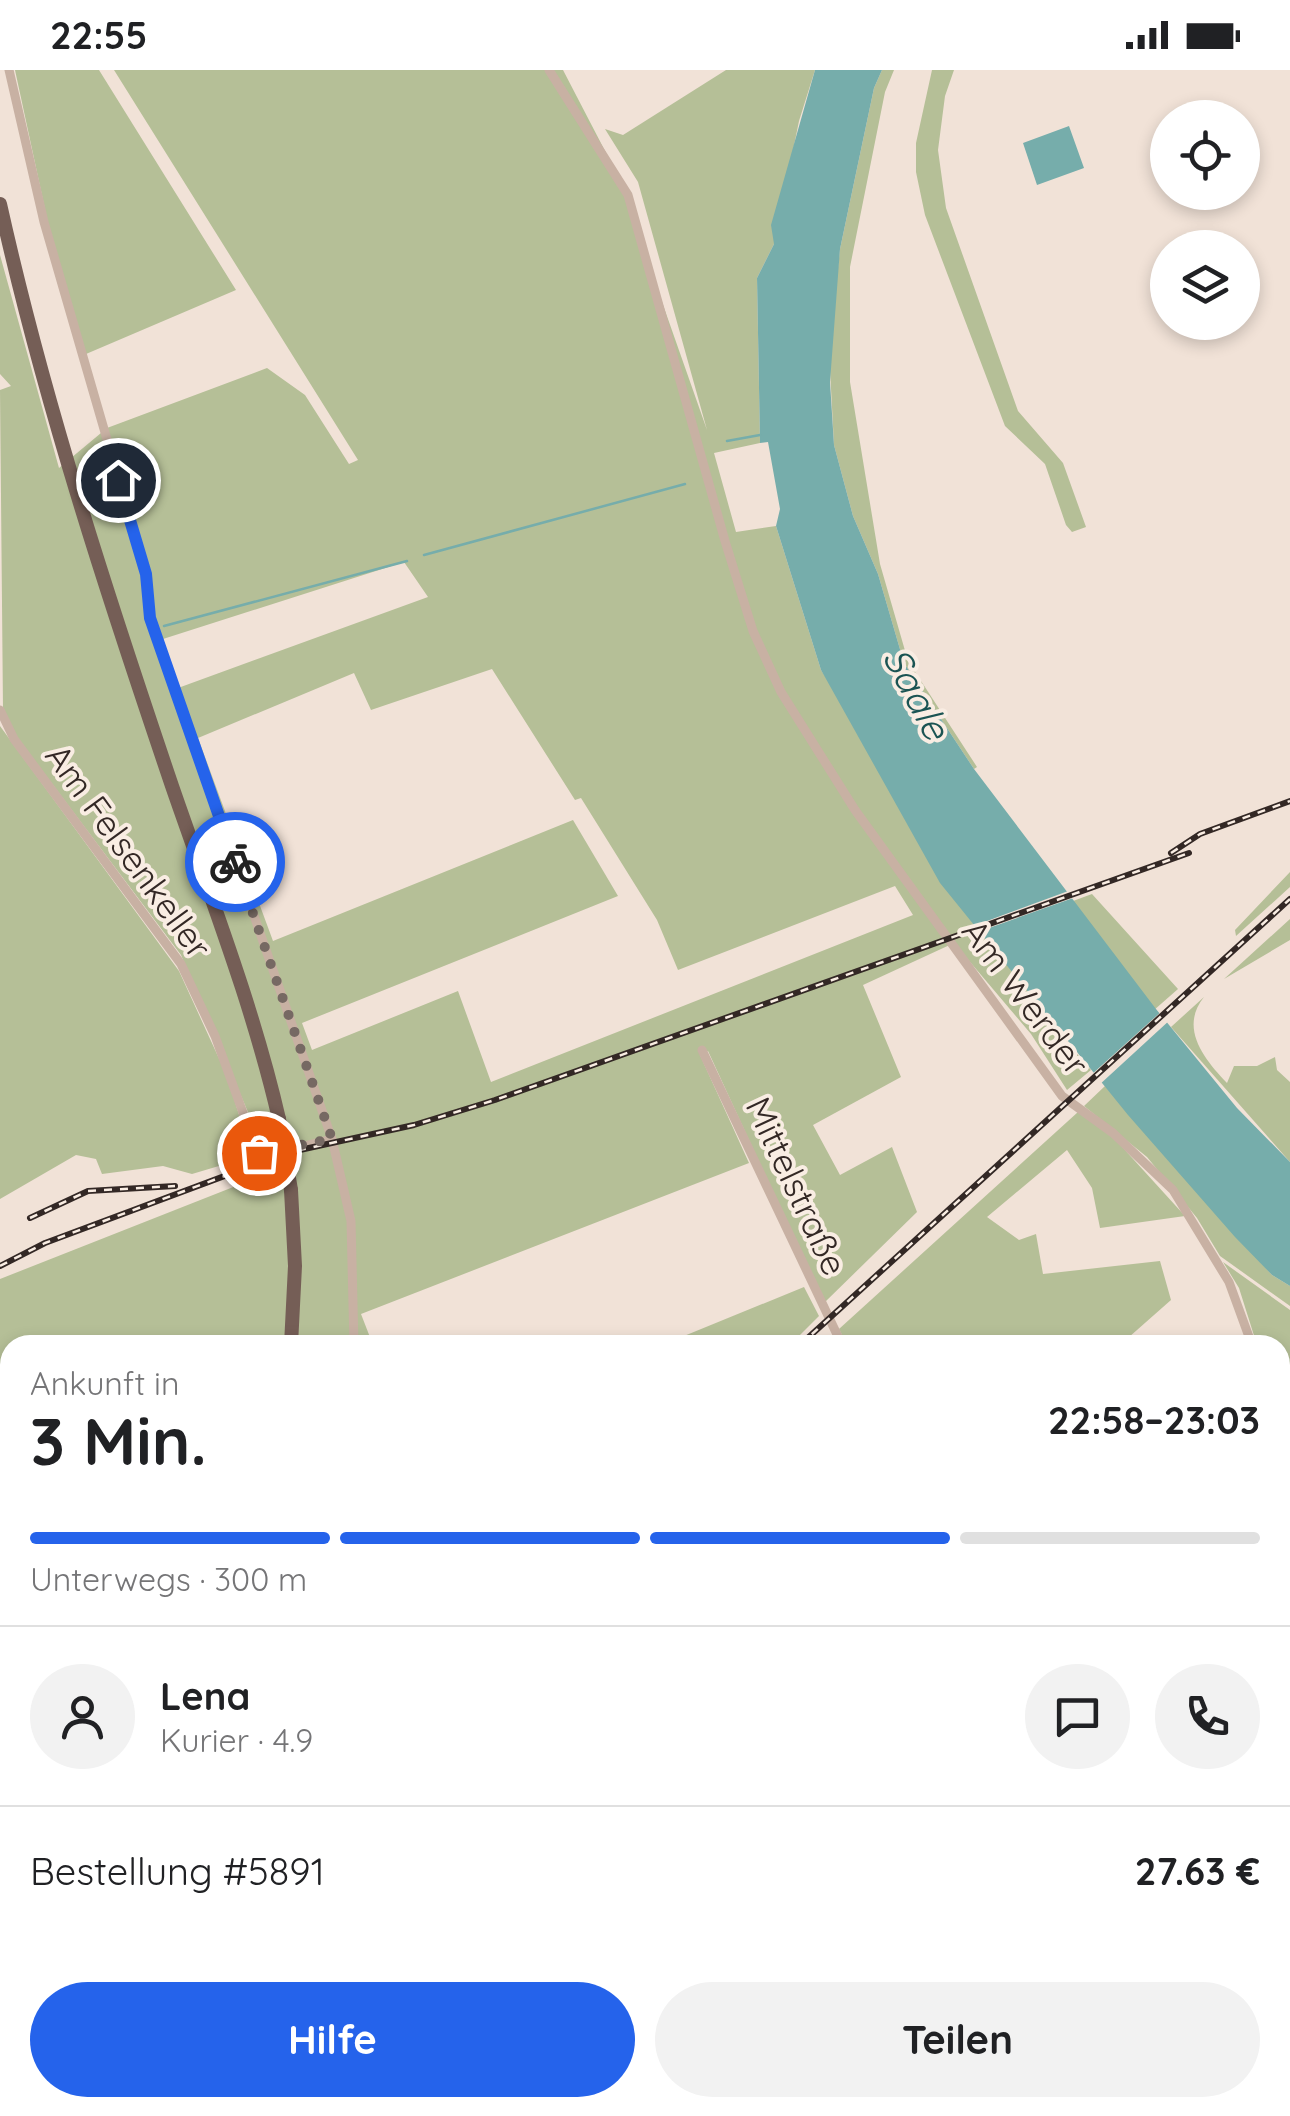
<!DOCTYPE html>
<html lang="de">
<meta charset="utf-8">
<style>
body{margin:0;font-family:Quicksand,sans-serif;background:#f2f2f2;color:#202124;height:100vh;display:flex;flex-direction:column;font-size:38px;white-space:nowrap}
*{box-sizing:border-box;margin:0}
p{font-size:32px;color:#757577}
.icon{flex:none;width:55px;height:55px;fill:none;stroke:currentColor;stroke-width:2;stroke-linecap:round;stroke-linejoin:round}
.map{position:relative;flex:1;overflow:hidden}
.drawer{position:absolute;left:0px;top:1265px;width:1290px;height:782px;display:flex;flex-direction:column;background:#fff;border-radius:30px 30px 0 0;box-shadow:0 5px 15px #0003}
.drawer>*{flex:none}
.tools{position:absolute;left:1150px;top:30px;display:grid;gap:20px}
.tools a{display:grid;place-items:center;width:110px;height:110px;border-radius:50%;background:#fff;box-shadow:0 5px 15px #0003;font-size:50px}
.pin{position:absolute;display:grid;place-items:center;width:85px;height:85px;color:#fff;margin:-42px;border:5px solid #fff;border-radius:50%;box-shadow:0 2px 10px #0007}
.courier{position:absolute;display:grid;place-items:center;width:100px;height:100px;margin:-50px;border:8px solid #2563eb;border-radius:50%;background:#fff;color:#222;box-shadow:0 2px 12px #0007}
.head em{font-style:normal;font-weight:700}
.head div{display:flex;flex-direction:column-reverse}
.head{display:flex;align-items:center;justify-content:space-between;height:170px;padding:0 30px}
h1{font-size:65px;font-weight:700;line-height:75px}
.bar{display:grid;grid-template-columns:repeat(4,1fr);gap:15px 10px;align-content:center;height:120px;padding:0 30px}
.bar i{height:12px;border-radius:8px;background:#e0e0e0}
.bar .on{background:#2563eb}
.bar p{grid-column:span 4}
.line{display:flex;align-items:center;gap:25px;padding:0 30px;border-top:2px solid #e0e0e0}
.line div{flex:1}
.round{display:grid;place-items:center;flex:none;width:105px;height:105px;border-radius:52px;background:#f2f2f2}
.cta{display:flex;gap:20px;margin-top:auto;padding:20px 30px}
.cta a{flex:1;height:115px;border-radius:60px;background:#2563eb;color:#fff;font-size:40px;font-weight:700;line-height:115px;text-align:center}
.cta a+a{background:#f2f2f2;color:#202124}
.status{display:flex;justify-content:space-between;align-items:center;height:70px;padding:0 50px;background:#fff;direction:ltr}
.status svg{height:28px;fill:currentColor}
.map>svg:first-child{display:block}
.green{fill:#b5bf97;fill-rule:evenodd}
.water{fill:#76adab}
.pier{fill:#f1e2d7}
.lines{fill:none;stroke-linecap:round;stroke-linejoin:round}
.stream{stroke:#76adab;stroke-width:2.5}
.street{stroke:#c8b1a3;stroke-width:9}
.secondary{stroke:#9c8075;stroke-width:11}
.primary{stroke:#755e56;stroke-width:14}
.rail-casing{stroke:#332825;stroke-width:6}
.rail{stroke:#f9ede3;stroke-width:2.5;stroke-dasharray:8;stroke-linecap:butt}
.primary-bridge{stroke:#755e56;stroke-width:14}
.done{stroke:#766963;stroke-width:10;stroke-dasharray:0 18}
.route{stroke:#2563eb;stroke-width:12}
.labels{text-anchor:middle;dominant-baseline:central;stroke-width:8;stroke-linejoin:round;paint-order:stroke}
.street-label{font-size:35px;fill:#332825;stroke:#f9ede3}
.water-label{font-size:38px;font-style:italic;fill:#1b5453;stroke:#f9ede3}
</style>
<div class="status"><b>22:55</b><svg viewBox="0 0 49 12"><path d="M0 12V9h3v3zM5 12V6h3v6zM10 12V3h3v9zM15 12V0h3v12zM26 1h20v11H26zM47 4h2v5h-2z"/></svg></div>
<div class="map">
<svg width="1290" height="2046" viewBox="0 0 1290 2046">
<rect width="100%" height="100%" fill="#f1e2d7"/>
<path class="green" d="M15 0H99L236 220 86 284 49 158Z
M114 0H563L617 104 707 360 638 112 605 59 623 65 726 0H815L799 51 774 174 757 208 760 373 714 383 736 462 776 456 821 600 1058 962 1091 1000 1067 1020 1031 964 954 873 863 915 901 1007 813 1055 840 1105 892 1077 917 1142 824 1233 708 981 700 985 749 1093 361 1244 373 1275H10V1596L0 1592V1209L246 1112 276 1092 253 1054 181 885 16 666 3 640 0 320 11 316 0 304V185L59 398 107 358 267 298 305 325 349 394 358 390ZM404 492 428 527 178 618 163 569ZM492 599 575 730 581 728 657 850 678 900 895 816 913 845 491 1012 458 921 312 980 302 953 618 826 573 750 273 871 198 668 354 603 371 640Z
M882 0H894L885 22 850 197V312L880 494 908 591 977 697 974 699 904 593 878 504 853 446 834 375 829 281 840 179 874 18Z
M932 0H954L945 26 938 80 946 138 1018 341 1063 393 1086 457 1072 462 1066 455 1045 394 1005 356 925 145 916 102V73Z
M0 656 179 901 227 1006 249 1077 239 1090 192 1104 163 1096 102 1104 96 1089 76 1085 0 1129Z
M1290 802V817L1236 866 1235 860Z
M1092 824 1178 919 1137 955 1073 831Z
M1290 849V870L1224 909Z
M1204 927C1179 958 1204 989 1227 1013L1234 996H1257L1275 987 1277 1000 1290 1012V1092L1171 957Z
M1105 1016 1272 1205 1290 1216V1236L1220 1186 1197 1148 1147 1087 1084 1036Z
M1078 1042 1114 1068 1185 1146 1100 1158 1092 1118 1067 1080 987 1147 1019 1170 1036 1164 1043 1204 1160 1191 1171 1230 1120 1275H847L839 1259Z
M1223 1192 1290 1240V1355L1280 1365V1275H1257L1239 1218Z
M804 1217 819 1246 790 1275H662Z
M331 2038H576L578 2046H336Z
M736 2038H861L866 2046H741Z"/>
<path class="water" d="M815 0H882L874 18 840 179 830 312 834 375 853 446 878 504 904 593 974 699 1156 939 1237 1038 1290 1092V1216L1272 1205 1235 1167 1128 1045 940 813 821 600 776 456 780 439 768 372 760 373 757 208 774 174 771 155Z
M1069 56 1084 98 1037 115 1023 73Z"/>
<path class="pier" d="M1071 820 1076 827 972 864 968 858Z
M1163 940 1171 949 1098 1016 1090 1006Z"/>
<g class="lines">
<path class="stream" d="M727 371 760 365
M424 485 685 414
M164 556 407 491"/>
<path class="street" d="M9 0 44 152 146 504 150 548 332 1069 351 1151 354 1275
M549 0 628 125 725 471 753 561 781 622 855 740 1062 1026 1113 1063 1173 1120 1229 1212 1252 1275
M0 640 14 669 181 894 215 966 257 1081 268 1085 332 1069
M702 980 842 1275
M1280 1817 1290 1801
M1280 1899 1290 1903
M1280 1956 1290 1968
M615 2038 617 2046
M931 2038 937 2046
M964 2046 977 2038
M1285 2046 1290 2040"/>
<path class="secondary" d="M1280 1380 1290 1370
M0 1601 10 1605
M1280 1626 1290 1628
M725 2046V2038"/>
<path class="primary" d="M0 134C44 332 107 524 172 716 210 826 253 936 279 1049
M291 1275 295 1196 291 1120
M280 2038 285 2046
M297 2038 301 2046"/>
<g class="rail-casing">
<path id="rail" d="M1171 783 1200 764 1290 731
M30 1148 88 1121 175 1116
M0 1196 45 1173 286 1083 414 1055 495 1030 1189 783
M800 1275 1290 829
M579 2038 582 2046"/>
</g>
<use href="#rail" class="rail"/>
<path class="primary-bridge" d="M279 1049 291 1120"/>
</g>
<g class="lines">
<path class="done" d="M235 792 332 1069 259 1083"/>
<path class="route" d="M118 410 146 504 150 548 235 792"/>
</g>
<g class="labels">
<g class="street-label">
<text transform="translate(129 781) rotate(54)">Am Felsenkeller</text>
<text transform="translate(1026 927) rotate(53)">Am Werder</text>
<text transform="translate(797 1116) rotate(65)">Mittelstraße</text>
</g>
<g class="water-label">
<text transform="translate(917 623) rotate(62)">Saale</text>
</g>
</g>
</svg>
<div class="tools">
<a><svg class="icon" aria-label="locate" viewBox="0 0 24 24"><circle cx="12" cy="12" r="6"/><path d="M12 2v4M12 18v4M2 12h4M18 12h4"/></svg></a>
<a><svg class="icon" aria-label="layers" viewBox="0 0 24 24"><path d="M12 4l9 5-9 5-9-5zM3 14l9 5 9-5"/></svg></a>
</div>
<div class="pin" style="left:259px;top:1083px;background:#ea580c"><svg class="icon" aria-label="bag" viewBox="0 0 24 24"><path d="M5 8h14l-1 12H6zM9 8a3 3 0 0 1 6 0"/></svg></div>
<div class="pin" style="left:118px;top:410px;background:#1f2937"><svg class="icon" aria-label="home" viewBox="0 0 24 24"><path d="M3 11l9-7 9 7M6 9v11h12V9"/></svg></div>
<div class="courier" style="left:235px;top:792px"><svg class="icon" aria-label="bike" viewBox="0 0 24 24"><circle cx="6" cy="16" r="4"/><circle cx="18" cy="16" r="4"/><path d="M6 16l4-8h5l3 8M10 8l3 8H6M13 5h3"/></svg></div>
<section class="drawer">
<div class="head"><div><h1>3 Min.</h1><p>Ankunft in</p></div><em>22:58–23:03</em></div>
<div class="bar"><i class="on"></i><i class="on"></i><i class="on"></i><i></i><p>Unterwegs · 300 m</p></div>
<div class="line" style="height:180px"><a class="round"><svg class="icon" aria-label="person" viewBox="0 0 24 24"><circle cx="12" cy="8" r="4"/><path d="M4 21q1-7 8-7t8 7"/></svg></a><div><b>Lena</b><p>Kurier · 4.9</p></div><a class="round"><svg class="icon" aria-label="chat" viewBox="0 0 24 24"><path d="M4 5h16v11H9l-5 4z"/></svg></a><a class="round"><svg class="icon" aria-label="phone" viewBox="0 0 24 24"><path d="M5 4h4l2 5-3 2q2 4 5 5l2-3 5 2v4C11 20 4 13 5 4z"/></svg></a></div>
<div class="line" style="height:130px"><div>Bestellung #5891</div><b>27.63 €</b></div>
<div class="cta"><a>Hilfe</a><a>Teilen</a></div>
</section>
</div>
